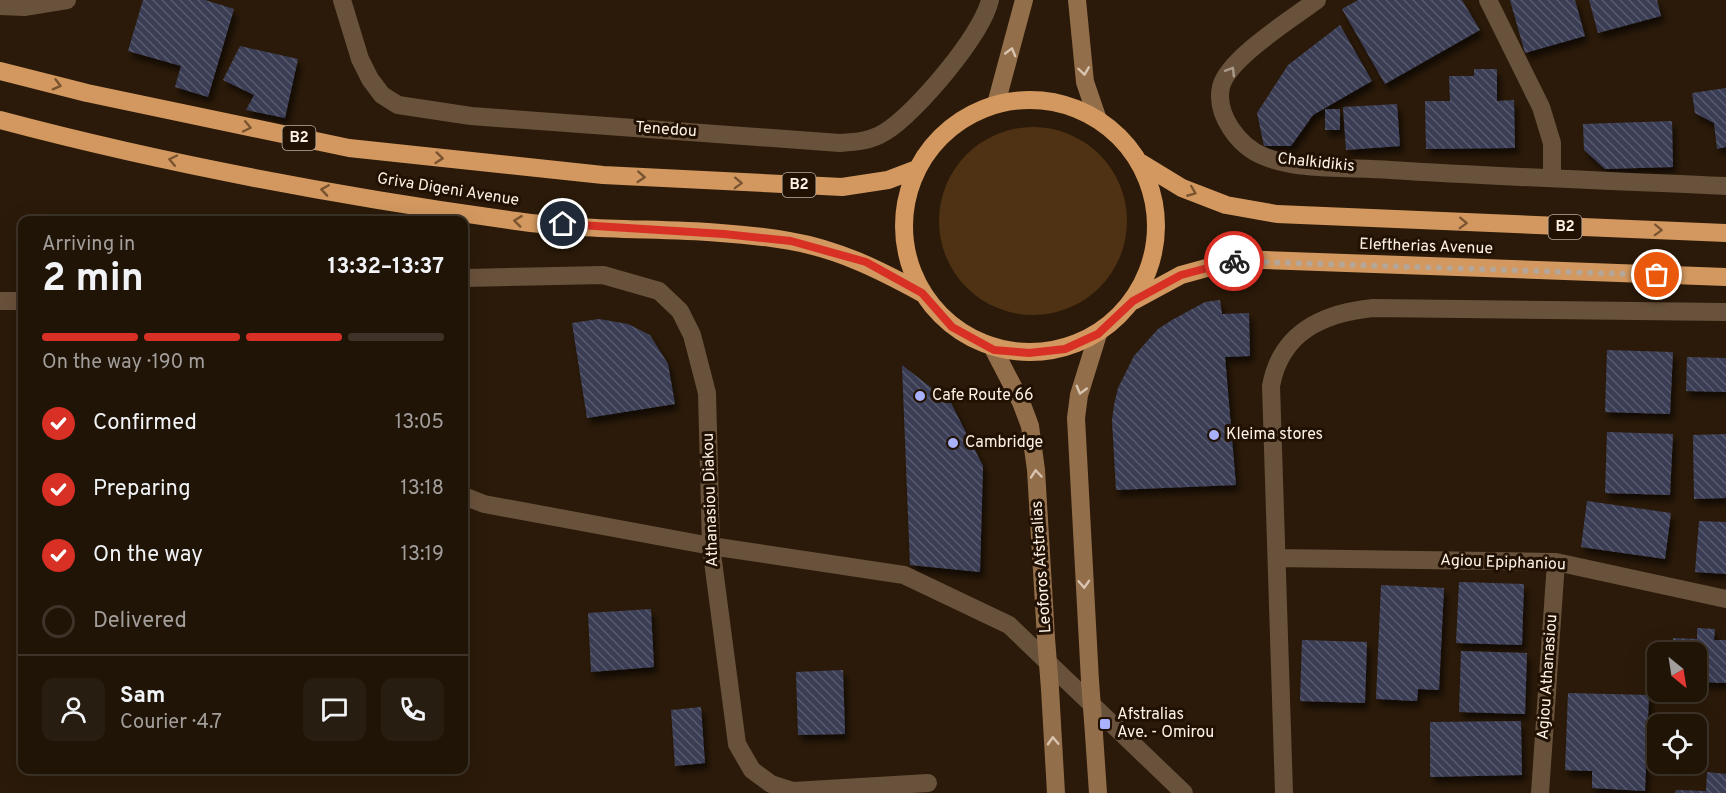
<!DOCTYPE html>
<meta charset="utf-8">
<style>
body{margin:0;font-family:Overpass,sans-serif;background:#281d11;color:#f1f3f6;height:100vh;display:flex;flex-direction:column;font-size:22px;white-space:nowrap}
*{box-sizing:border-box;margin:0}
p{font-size:20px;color:#a29e9b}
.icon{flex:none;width:33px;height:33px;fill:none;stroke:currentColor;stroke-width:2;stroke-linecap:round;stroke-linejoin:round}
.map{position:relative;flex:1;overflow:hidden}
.side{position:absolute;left:18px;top:216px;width:450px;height:558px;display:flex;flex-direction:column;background:#201407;border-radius:12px;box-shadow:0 6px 24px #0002,0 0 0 2px #3d3328}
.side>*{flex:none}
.needle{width:39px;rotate:150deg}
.tools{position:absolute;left:1647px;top:642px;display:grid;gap:12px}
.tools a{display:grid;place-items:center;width:60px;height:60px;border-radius:12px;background:#201407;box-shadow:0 6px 24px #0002,0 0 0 2px #3d3328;font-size:30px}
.pin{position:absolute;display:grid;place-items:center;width:51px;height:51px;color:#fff;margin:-26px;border:3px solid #fff;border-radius:50%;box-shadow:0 2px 6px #0007}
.courier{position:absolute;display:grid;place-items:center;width:60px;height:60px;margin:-30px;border:4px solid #d93025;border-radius:50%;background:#fff;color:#222;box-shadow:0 2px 8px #0007}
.overview em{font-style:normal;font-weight:700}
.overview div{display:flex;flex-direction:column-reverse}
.overview{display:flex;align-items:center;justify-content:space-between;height:102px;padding:0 24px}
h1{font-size:39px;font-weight:700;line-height:45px}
.bar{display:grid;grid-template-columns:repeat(4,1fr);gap:9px 6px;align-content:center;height:72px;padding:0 24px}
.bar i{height:8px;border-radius:4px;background:#3d3328}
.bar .on{background:#d93025}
.bar p{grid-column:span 4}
.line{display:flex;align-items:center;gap:15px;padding:0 24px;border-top:2px solid #3d3328}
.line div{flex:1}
.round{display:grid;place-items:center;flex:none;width:63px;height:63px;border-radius:12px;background:#281d11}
ol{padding:0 24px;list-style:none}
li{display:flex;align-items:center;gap:18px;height:66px}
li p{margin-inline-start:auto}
li .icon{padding:6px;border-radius:50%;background:#d93025;color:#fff;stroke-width:4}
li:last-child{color:#a29e9b}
li i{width:33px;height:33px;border:3px solid #3d3328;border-radius:50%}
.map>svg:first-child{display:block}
.grass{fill:#4e3213}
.building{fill:url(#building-back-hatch);filter:url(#shadow)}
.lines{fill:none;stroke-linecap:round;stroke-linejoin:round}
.street{stroke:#69523c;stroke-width:18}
.secondary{stroke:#936e4b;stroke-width:18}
.highway{stroke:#d2985f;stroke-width:18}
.secondary-bridge{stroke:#936e4b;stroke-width:18}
.oneway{stroke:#d9c4b0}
.oneway2{stroke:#ac9a89}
.oneway3{stroke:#7a5430}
.done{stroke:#b4a699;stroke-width:6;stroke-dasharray:0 10.8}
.route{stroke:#d93025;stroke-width:8}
.poi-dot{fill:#a9b0fc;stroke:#211102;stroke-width:2}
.labels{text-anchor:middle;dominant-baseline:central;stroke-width:6;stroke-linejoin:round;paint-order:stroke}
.shield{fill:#211102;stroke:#bcaea2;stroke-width:1.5}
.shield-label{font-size:15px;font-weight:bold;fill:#fef2e7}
.street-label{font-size:16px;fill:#fef2e7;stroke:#211102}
.poi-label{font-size:16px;fill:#fef2e7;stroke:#211102;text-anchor:start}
</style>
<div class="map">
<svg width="1726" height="793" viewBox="0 0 1726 793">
<defs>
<pattern id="building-back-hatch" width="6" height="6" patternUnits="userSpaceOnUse" patternTransform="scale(1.5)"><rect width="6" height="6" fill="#3b3e55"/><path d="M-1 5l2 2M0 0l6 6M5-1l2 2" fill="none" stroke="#585a6d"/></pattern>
<filter id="shadow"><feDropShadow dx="3.5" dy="6" stdDeviation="3" flood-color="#0009"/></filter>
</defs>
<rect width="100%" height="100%" fill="#2b1a09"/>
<path class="grass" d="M939 221a94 94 0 1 1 188 0a94 94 0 1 1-188 0Z"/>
<path class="building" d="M143 0H205L234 9 208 97 175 87 181 66 128 51Z
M1358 0H1462L1480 30 1385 84 1342 9Z
M1510 0H1575L1585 36 1525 53Z
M1589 0H1657L1661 16 1598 33Z
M1340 25 1372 81 1313 115 1291 146H1264L1257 113 1288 65Z
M240 46 298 59 285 118 246 110 254 95 223 80Z
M1474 69H1497V101L1514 100 1515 148 1426 149 1425 101H1450L1449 76H1474Z
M1726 88V147L1717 149 1714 123 1695 113 1692 93Z
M1397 104 1400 146 1346 150 1343 107Z
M1325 109H1340V130H1325Z
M1672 121 1673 167 1605 169 1584 150 1583 124Z
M1220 300 1222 314 1249 313 1250 356 1225 357 1236 485 1116 490 1112 421 1114 405 1118 388 1134 356 1158 329 1172 320 1205 302Z
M599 319 628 324 650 335 668 364 675 404 587 418 572 323Z
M1607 350 1673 352 1670 414 1605 412Z
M1687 357 1726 358V392L1686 391Z
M902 365 951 403 983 466 980 572 910 565Z
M1607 432 1673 434 1670 495 1605 493Z
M1726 434V498L1694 499 1693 435Z
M1587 501 1671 513 1665 559 1581 547Z
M1699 521 1726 522V574L1695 572Z
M1459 582 1524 584 1522 645 1456 643Z
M1381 585 1444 588 1439 690 1418 689 1417 701 1376 699Z
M651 609 654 667 591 672 588 613Z
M1697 628 1715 629 1714 640H1726V683L1696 682V652H1672L1673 638 1697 639Z
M1302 640 1367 642 1365 703 1300 701Z
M1461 651 1527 653 1525 714 1459 712Z
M843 670 845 734 798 735 796 672Z
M1568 693 1649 695 1645 791 1592 788V771L1565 770Z
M701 707 705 763 675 766 671 710Z
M1521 721 1522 775 1430 777V722Z
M1707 772 1726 774V793H1675L1676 790 1706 791Z"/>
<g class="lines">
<path class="street" d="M342 0 360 59 370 79 382 95 398 105 471 116 840 143C856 142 871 141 885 132 916 113 982 35 990 0
M1317 0C1293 18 1227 59 1221 87 1215 115 1239 146 1263 156 1298 171 1351 167 1390 170 1502 177 1614 181 1726 186
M1488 0 1541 107 1552 143V178
M0 6 24 7 67 0
M464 278 603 275 659 291 680 311 692 335 707 393 711 546 737 744 752 770 771 784 793 791 928 783
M0 301H22
M464 496 484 504 711 546 904 575 1009 625 1184 793
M1277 558 1556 562 1726 599
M1284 793 1271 386C1281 332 1323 313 1373 308L1726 312
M1540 793 1556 562"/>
<path class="secondary" d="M1077 0 1085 82 1097 117
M996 104 1024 0
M994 350 1021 402 1030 426 1036 470 1046 638
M1090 681 1076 418 1079 395 1098 334
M1050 689 1056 793
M1094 734 1098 793"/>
<path class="highway" d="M0 71 87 93 349 148 603 175 842 187 888 180 917 169
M904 226a126 126 0 1 1 252 0a126 126 0 1 1-252 0Z
M0 120C169 165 343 197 516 221 607 234 700 225 790 241 838 249 880 270 922 293
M1141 163 1182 188 1226 205 1277 214 1726 233
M1133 301 1181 275 1239 259 1726 277"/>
<path class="secondary-bridge" d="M1046 638 1050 689
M1090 681 1094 734"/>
</g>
<defs><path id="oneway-chevron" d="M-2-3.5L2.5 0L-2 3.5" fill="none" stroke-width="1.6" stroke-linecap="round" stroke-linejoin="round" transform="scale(1.5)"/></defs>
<g class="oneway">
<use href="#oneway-chevron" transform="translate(1011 52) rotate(-75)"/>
<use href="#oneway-chevron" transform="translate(1084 71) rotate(82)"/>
<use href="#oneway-chevron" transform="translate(1081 390) rotate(105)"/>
<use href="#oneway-chevron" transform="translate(1036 474) rotate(-95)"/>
<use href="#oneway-chevron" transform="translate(1084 584) rotate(87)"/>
<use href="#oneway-chevron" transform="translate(1053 741) rotate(-93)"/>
</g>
<use class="oneway2" href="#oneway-chevron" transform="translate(1231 71) rotate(-58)"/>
<g class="oneway3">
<use href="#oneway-chevron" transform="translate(57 85) rotate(15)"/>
<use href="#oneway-chevron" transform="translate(247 127) rotate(12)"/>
<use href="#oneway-chevron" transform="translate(439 158) rotate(6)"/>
<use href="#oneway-chevron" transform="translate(173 160) rotate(-168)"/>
<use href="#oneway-chevron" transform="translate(641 177) rotate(4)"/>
<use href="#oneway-chevron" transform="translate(738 183) rotate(2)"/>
<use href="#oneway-chevron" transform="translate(325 190) rotate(-171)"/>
<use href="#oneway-chevron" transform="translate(1192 192) rotate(22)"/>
<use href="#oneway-chevron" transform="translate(518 221) rotate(-173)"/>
<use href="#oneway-chevron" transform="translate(1463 223) rotate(2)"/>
<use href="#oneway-chevron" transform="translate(1658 230) rotate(2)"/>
</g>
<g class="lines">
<path class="done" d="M1234 261 1657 275"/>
<path class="route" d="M563 224 724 234 791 241 866 262 922 293 952 327 994 350 1029 353 1065 349 1098 334 1133 301 1181 275 1234 261"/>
</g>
<g class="poi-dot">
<circle cx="920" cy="396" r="6"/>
<circle cx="1214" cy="435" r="6"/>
<circle cx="953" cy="443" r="6"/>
<rect x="1099" y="718" width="12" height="12" rx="3"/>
</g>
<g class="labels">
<g class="shield">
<rect x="282.5" y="126" width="33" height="24" rx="4.5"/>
<rect x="782.5" y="173" width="33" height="24" rx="4.5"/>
<rect x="1548.5" y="215" width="33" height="24" rx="4.5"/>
</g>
<g class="shield-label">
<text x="299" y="138">B2</text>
<text x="799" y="185">B2</text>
<text x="1565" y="227">B2</text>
</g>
<g class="street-label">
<text transform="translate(666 130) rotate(4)">Tenedou</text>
<text transform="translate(1316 163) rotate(6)">Chalkidikis</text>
<text transform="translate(448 190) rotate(9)">Griva Digeni Avenue</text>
<text transform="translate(1426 247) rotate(2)">Eleftherias Avenue</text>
<text transform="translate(711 500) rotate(-92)">Athanasiou Diakou</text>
<text transform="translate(1503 563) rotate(2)">Agiou Epiphaniou</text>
<text transform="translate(1042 567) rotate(-94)">Leoforos Afstralias</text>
<text transform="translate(1548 677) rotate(-86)">Agiou Athanasiou</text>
</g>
<g class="poi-label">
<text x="932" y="396">Cafe Route 66</text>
<text x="1226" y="435">Kleima stores</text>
<text x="965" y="443">Cambridge</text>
<text x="1117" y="715">Afstralias<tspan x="1117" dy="18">Ave. - Omirou</tspan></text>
</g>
</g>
</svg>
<div class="tools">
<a><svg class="needle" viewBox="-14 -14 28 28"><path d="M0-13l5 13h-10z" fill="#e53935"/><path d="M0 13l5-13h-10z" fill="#a29e9b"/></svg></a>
<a><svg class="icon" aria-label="locate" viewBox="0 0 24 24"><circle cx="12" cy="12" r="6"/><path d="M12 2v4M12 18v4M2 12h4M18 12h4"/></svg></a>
</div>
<div class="pin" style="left:1657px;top:275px;background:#ea580c"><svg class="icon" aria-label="bag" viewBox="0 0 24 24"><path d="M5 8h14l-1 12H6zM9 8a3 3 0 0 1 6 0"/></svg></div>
<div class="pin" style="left:563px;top:224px;background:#1f2937"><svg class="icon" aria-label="home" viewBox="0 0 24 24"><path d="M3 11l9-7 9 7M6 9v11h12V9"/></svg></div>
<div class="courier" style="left:1234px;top:261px"><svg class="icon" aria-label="bike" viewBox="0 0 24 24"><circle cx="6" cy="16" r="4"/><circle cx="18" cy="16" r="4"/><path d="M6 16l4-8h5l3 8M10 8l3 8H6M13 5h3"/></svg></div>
<section class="side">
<div class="overview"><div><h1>2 min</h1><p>Arriving in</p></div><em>13:32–13:37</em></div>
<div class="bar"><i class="on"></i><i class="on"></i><i class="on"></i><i></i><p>On the way · 190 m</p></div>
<ol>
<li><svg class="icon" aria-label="check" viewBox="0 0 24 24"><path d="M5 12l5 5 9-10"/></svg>Confirmed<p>13:05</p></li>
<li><svg class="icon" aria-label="check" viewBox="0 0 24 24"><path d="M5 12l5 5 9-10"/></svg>Preparing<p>13:18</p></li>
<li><svg class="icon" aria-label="check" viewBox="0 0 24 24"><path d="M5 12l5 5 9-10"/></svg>On the way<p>13:19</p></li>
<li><i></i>Delivered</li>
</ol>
<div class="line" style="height:108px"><a class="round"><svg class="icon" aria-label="person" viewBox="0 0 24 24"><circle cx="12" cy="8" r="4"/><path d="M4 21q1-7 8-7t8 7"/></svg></a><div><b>Sam</b><p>Courier · 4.7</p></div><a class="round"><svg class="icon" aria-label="chat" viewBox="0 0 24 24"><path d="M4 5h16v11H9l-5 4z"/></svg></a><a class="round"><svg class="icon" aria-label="phone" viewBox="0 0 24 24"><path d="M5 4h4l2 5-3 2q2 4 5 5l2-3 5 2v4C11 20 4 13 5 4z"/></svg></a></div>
</section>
</div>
